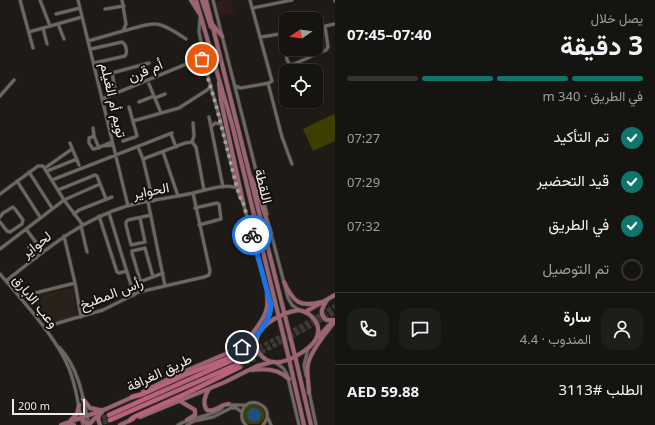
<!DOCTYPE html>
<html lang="ar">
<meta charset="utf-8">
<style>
body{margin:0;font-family:"Noto Sans",Vazirmatn,sans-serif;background:#1f1d19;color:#f1f3f6;direction:rtl;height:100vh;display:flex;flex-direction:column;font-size:15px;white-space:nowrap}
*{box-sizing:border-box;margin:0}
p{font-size:13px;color:#9e9e9f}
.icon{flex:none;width:22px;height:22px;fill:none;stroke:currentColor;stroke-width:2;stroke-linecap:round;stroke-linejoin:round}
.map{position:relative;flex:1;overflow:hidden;direction:ltr}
.side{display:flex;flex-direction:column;background:#161410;width:320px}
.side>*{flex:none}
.needle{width:26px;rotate:257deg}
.fabs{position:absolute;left:279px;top:12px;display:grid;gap:8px}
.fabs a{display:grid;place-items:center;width:44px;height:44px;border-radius:8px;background:#161410;box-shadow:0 1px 3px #0004,0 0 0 1px #353330;font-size:20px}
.scale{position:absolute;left:12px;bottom:10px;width:73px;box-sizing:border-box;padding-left:4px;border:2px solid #eeebe8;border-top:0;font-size:11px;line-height:14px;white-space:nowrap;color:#eeebe8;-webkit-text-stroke:3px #14110c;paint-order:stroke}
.pin{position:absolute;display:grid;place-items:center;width:34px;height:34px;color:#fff;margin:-17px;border:2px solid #fff;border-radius:50%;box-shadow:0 1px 4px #0007}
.courier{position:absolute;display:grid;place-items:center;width:40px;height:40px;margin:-20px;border:3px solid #1a73e8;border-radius:50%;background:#fff;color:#222;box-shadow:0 1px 5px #0007}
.overview em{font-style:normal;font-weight:700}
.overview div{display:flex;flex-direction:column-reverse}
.overview{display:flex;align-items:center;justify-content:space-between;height:68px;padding:0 12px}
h1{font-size:26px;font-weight:700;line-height:30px}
.bar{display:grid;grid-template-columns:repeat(4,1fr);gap:6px 4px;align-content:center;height:48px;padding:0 12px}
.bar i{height:5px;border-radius:3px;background:#353330}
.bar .on{background:#0f766e}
.bar p{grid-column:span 4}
.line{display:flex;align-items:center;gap:10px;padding:0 12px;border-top:1px solid #353330}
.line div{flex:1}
.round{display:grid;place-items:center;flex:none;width:42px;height:42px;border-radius:12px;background:#1f1d19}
ol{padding:0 12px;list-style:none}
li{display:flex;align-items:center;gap:12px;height:44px}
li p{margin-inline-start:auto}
li .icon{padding:4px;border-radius:50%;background:#0f766e;color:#fff;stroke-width:4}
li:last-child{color:#9e9e9f}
li i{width:22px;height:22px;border:2px solid #353330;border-radius:50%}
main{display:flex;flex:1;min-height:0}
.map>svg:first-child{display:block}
.built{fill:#292218}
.medical{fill:#2f1c1a}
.green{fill:#3d3f00;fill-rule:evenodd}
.water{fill:#214e80}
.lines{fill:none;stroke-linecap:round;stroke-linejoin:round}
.highway-tunnel{stroke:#3d3935;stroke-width:4.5;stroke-dasharray:4.5 2;stroke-linecap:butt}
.minor-casing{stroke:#363331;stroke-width:4.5}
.major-casing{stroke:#363331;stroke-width:5.5}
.highway-casing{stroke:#363331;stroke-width:6}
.minor{stroke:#6c6761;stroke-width:3}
.major{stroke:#9a6470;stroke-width:4}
.highway{stroke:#b9627a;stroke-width:4.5}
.done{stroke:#a5a29e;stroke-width:4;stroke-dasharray:0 7.2}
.route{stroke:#1a73e8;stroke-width:5}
.labels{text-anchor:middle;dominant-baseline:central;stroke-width:4;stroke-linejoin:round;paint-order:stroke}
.street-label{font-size:14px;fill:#eeebe8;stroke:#14110c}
</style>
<main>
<section class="side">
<div class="overview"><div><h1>3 دقيقة</h1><p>يصل خلال</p></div><em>07:40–07:45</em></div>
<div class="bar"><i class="on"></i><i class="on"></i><i class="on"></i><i></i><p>في الطريق · 340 m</p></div>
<ol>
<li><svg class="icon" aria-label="check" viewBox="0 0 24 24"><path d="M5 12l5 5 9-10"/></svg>تم التأكيد<p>07:27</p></li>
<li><svg class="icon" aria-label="check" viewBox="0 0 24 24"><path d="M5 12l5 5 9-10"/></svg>قيد التحضير<p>07:29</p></li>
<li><svg class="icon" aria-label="check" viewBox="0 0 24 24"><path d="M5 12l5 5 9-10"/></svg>في الطريق<p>07:32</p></li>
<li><i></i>تم التوصيل</li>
</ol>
<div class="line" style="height:72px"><a class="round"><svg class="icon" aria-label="person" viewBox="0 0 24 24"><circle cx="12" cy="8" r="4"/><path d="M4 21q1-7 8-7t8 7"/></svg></a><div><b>سارة</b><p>المندوب · 4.4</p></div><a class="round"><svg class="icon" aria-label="chat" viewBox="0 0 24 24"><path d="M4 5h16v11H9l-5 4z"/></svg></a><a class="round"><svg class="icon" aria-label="phone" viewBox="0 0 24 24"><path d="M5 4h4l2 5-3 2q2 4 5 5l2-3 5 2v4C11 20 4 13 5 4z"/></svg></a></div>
<div class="line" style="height:52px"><div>الطلب #3113</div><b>AED 59.88</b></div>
</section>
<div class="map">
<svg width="335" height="425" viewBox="0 0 335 425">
<rect width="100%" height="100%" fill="#1e1a15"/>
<path class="built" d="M73 288 77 316 49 324 30 296Z"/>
<path class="medical" d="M223 0H231L234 12 219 16 216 2Z"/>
<path class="green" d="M334 114 335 117V141L313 151 303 129Z
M251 404C264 403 270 417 259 424H249C241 418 242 408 251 404ZM258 409 260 412V417L256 421 250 419 248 416 249 410Z"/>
<path class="water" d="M247 415a7 7 0 1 1 14 0a7 7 0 1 1-14 0Z"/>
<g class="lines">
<path class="highway-tunnel" d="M235 359 300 327 335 306
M238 364 287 339 335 312
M240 367 257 358
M90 423 109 415
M97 425 110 420"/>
<g class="minor-casing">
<path id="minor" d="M20 0 33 48
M40 0 50 26
M78 0 128 206
M213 0 267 214
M335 0V1
M253 8 292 0
M105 9 124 6
M56 14 80 8
M200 18 199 32 203 50V59L220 119 237 188 240 197 243 202 271 305 270 315 266 323
M58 24 64 39
M43 28 47 44
M316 28 335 24
M123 31C157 22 157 19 186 39
M29 32 82 17
M282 34 287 60 290 65 294 64 326 50 328 47 325 26
M261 37 286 33
M88 41 123 31 126 24 122 0
M91 49 122 42C126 44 128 52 125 56L94 63
M268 83 282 137 292 164
M149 84 161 113
M235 86 241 88 269 83 272 81 250 0
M116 94 112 73 149 63
M0 96 14 80
M155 98 165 94
M102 99 196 60 202 56
M139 102 154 96
M209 117 223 187
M133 121 179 108 207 90 211 86
M211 127 215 123 221 124
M93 128 94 136
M171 134 176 147
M123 141 135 137 137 136 129 107
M192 142 194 136 193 123
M70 143 79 165
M103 146 113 145
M138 147 143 159 153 201
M99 148 94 136 89 138V143L93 149H94C101 147 106 144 112 142
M163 152 178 196
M143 159 185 143 192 142 196 147 204 190
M45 168 72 149
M47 171 77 159
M29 172 52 208
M52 180 172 133
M17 181 40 217
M58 190 95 175 97 176 106 199
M0 194 38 166H43L64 200 82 224
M148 202 165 286
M195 208 217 203 219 204 221 219 199 225
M109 213 134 295
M74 214 79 210 112 197
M99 216 117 272 119 273 127 271
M0 217 3 213 13 207 15 209 23 220 22 224 10 232 7 231 0 222
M140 218 145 242 131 245 126 225V222L128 220 151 215
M81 226 87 252
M26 229 43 252
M271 233 288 298 292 305 299 310
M64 236 75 283 81 317
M29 247 36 258
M0 249 64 200 100 184
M0 274C23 301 60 341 71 374 77 390 78 408 83 425
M153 277 145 248 132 251V253L140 280 142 281 163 273
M6 281C44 251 80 220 127 206 148 200 171 198 193 193 205 190 226 183 237 188
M19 297 75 283
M45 329 58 323 103 310 139 292 204 277 209 275 210 271 193 193
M59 347C79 368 83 397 89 425
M275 362 283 368 287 374 299 425
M306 376 304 365 308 349
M309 391 316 425
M229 405H247
M268 418 271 425
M178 425C193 416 208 418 222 408
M187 425 194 421 213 417 231 408H236L242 412
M246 425C243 422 241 418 242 413 245 392 279 406 263 425"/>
</g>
<g class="major-casing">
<path id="major" d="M191 0 199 13
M196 0 232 124 289 359 304 425
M202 0 211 27
M206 0 295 356 311 425
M212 24 222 36
M219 83 221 101 243 202
M251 177 257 190 271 233
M284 282C293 302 300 308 322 302
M327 300C323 307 318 313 326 320H334
M299 310C312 313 323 325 316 339 310 350 286 364 274 362 268 362 262 357 259 353 246 330 281 312 299 310Z
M305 312 335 295
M318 337 332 322
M241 345C250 338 265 319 267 307 268 302 267 296 267 291
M252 370C265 368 279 369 289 379
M209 389C205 395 202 404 207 410 216 413 220 404 229 404
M143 392 176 375 242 347 251 341 260 331
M309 393C309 384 306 373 308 364 310 352 327 331 335 321
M83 399 90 408 100 410
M180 401 195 410V415L187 420
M100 413 98 419 100 425
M140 417 225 382 257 366 272 362
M81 418 88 425
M71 420 77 414 79 405
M66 424 74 425
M61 425 106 409 135 396
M89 425 93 420 102 412
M120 425 133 419"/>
</g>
<g class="highway-casing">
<path id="highway" d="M132 397 143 394 185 375 234 356
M109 415 235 359
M110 420 238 364
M130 420 134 417 185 394 240 367"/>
</g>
<use href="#minor" class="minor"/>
<use href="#major" class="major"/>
<use href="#highway" class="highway"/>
</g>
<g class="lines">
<path class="done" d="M202 59 216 105 237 188 240 197 243 202 252 235"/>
<path class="route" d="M242 347C257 338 270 322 271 305L252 235"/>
</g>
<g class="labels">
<g class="street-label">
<text transform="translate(145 70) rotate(-23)">أم قرن</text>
<text transform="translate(114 100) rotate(77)">تويم أم الغيلم</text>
<text transform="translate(264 186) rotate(76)">اللقطة</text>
<text transform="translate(151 190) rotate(-11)">الحواير</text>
<text transform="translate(36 244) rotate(-38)">لحواير</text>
<text transform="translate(111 293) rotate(-21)">رأس المطبخ</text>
<text transform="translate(36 301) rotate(51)">وعب الابارق</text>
<text transform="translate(159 372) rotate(-25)">طريق الغرافة</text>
</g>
</g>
</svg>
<div class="fabs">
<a><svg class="needle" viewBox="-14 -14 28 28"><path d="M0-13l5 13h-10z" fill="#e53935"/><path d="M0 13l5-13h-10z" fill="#9e9e9f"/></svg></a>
<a><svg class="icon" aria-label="locate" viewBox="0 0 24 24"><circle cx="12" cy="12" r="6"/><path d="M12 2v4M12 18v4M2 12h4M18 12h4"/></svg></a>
</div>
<div class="scale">200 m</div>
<div class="pin" style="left:202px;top:59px;background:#ea580c"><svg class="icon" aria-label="bag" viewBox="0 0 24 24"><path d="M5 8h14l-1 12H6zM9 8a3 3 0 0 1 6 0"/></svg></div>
<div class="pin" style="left:242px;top:347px;background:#1f2937"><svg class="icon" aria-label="home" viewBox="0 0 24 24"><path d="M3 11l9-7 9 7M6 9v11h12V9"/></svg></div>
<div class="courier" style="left:252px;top:235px"><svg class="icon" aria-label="bike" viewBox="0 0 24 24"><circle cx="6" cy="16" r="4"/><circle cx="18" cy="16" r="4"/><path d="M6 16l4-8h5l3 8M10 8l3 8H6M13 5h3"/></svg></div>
</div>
</main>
